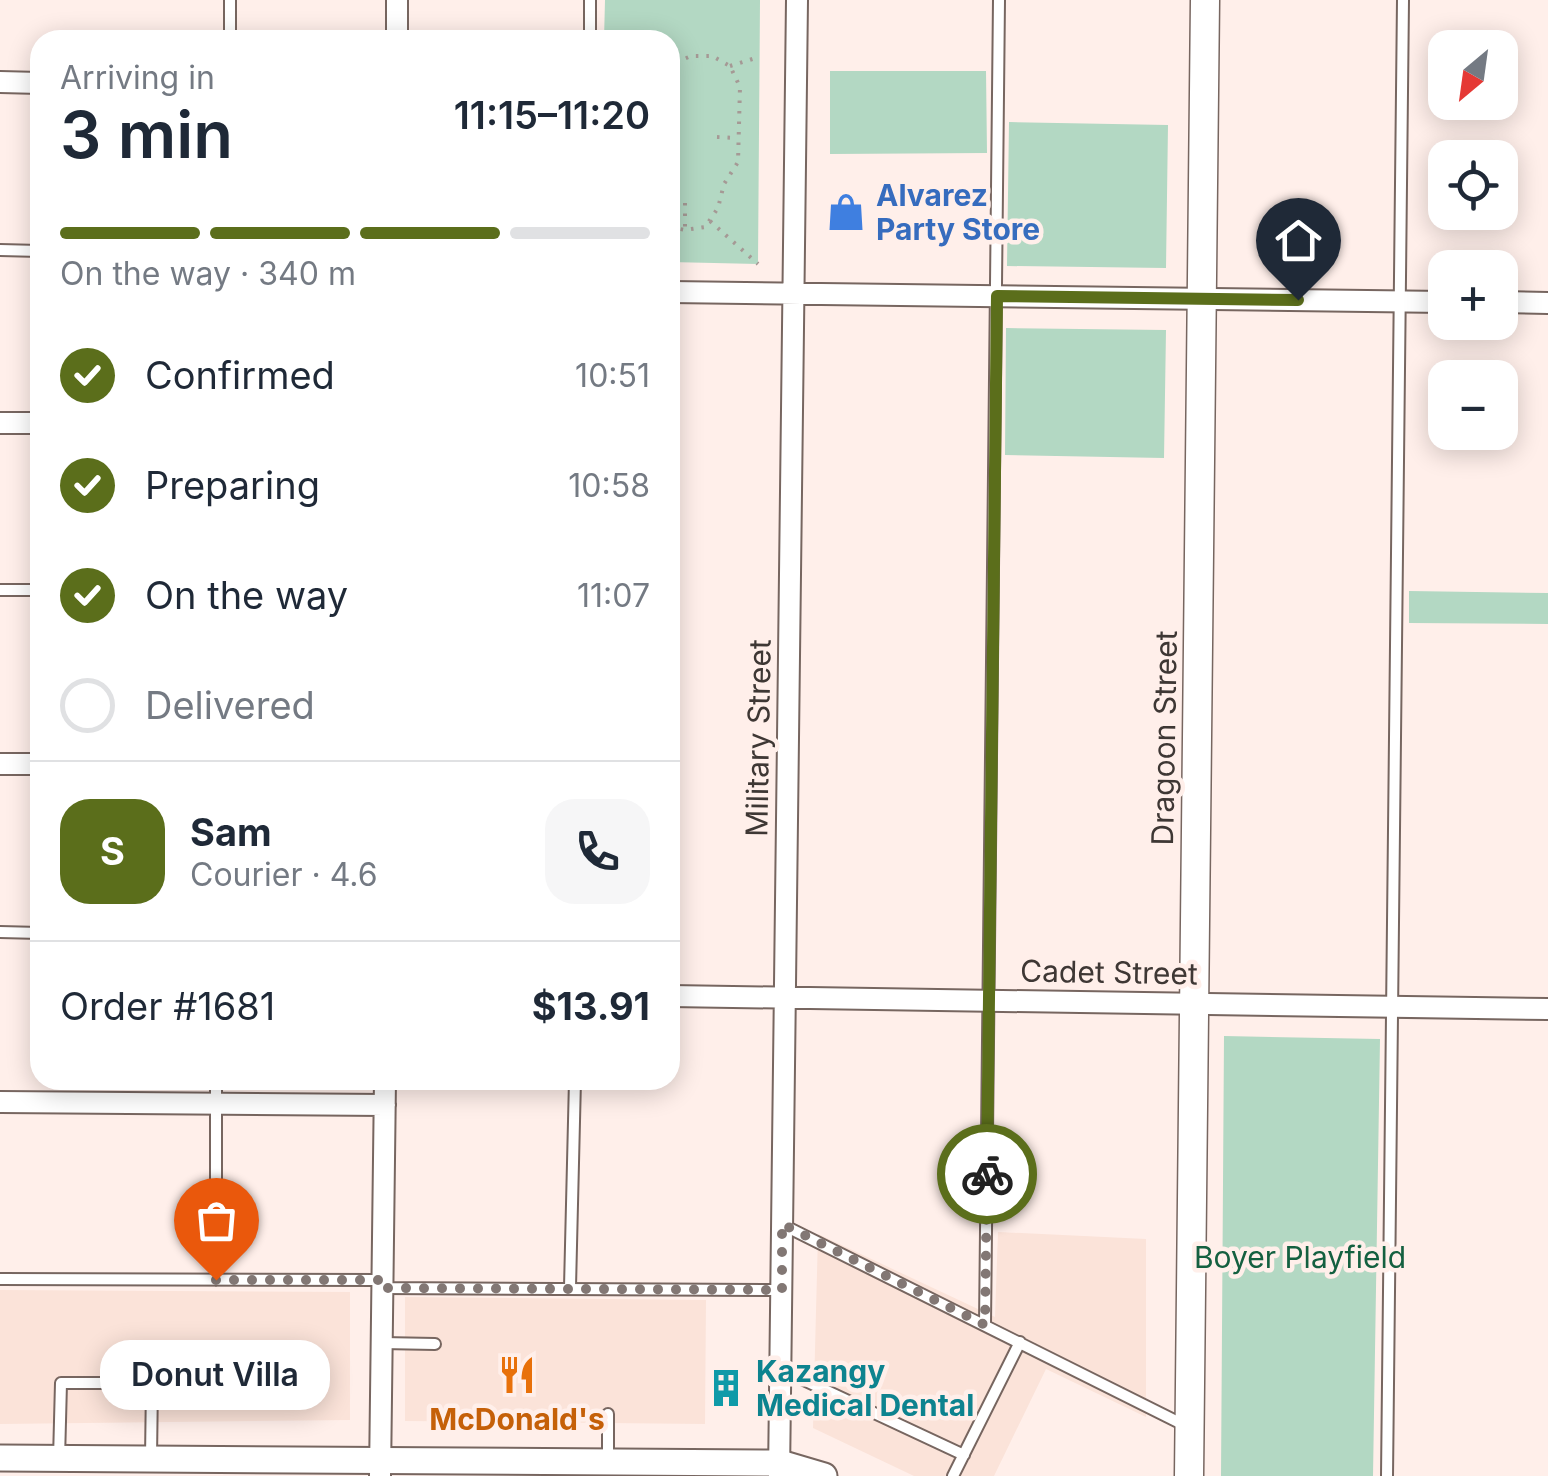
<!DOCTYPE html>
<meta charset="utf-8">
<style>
body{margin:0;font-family:Inter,sans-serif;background:#f6f6f7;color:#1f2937;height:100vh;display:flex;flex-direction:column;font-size:38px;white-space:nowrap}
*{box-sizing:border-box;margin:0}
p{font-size:32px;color:#747a83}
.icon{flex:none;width:55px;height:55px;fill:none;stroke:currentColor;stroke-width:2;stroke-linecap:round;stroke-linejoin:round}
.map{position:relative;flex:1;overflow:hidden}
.details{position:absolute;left:30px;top:30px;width:650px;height:1060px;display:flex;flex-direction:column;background:#fff;border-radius:30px;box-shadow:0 5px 25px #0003}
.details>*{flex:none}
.needle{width:65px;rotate:209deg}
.tools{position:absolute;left:1428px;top:30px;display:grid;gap:20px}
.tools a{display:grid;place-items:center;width:90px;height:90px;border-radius:20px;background:#fff;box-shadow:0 5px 25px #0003;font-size:50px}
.pin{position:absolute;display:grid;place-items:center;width:85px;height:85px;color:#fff;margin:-102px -42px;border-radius:50% 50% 50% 0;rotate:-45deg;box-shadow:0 0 10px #0007}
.pin .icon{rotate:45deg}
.courier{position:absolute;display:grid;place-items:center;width:100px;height:100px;margin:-50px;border:8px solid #5b6e1b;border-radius:50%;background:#fff;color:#222;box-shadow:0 2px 12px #0007}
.bubble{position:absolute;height:70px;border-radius:30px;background:#fff;box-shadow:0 5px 25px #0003;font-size:32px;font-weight:600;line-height:70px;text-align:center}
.head em{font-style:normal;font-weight:600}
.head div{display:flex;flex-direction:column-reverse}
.head{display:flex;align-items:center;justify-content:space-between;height:170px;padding:0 30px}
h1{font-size:65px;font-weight:600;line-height:75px}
.bar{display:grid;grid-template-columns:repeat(4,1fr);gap:15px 10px;align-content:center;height:120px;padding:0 30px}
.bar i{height:12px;border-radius:8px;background:#e0e1e3}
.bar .selected{background:#5b6e1b}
.bar p{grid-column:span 4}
.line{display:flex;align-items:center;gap:25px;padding:0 30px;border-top:2px solid #e0e1e3}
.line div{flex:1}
.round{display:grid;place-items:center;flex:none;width:105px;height:105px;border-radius:30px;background:#f6f6f7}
ol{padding:0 30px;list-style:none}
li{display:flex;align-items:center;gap:30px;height:110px}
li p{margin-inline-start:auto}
li .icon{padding:10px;border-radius:50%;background:#5b6e1b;color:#fff;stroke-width:4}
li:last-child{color:#747a83}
li i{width:55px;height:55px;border:5px solid #e0e1e3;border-radius:50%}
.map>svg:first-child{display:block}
.commercial{fill:#fbe3d9}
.green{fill:#b3d8c3}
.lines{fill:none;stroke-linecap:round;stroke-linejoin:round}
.service-casing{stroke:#776660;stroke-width:14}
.minor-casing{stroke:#776660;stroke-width:24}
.tertiary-casing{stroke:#776660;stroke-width:29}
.secondary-casing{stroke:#776660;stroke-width:31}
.path{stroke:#a59995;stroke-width:4;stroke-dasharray:2.5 8;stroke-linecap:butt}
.service{stroke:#fff;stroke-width:10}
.minor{stroke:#fff;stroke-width:20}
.tertiary{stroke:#fff;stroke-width:25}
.secondary{stroke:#fff;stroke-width:28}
.done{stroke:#827774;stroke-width:10;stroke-dasharray:0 18}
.route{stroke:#5b6e1b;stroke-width:12}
.labels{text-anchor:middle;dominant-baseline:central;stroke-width:9;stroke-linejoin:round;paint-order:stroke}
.shop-label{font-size:30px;font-weight:bold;fill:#366cbe;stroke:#ffefea;text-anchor:start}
.street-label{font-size:30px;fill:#3e3734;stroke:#ffefea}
.park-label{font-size:30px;fill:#146040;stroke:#ffefea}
.culture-label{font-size:30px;font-weight:bold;fill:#0d838f;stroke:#ffefea;text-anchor:start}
.food-label{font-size:30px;font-weight:bold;fill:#c56008;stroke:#ffefea}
</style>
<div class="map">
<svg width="1548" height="1476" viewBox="0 0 1548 1476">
<rect width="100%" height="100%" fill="#ffefea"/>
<path class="commercial" d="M998 1232 1146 1239V1417L1046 1369 994 1476H914L813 1428 818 1234 995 1317Z
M0 1290 350 1292V1420L0 1424Z
M405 1297 706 1300 705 1424 405 1421Z"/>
<path class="green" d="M605 0H760L758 264 670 262V40H604Z
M830 71H986L987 153 830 154Z
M1009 122 1168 125 1166 268 1007 266Z
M1006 328 1166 330 1164 458 1005 455Z
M1409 591 1548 593V624L1409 623Z
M1224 1036 1380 1039 1373 1476H1221Z"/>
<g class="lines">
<g class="service-casing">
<path id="service" d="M230 40V0
M590 40V0
M0 250 40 251
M0 590H40
M0 932 40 933
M783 1225 1184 1425
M0 1279 382 1280
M216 1280V1080
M570 1287 575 1080
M383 1288 781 1290
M985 1325 999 0
M382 1343 435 1344
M780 1369 964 1455
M608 1414V1461
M59 1459 61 1383H152L151 1458
M953 1476 1020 1342
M1387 1476 1403 0"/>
</g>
<g class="minor-casing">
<path id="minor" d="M397 40V0
M0 82 40 83
M670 292 1445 302
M1500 302 1548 303
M0 423H40
M0 764H40
M670 996 1548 1009
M0 1102 385 1105
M380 1476 385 1080
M779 1476 797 0"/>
</g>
<g class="tertiary-casing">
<path id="tertiary" d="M0 1458 780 1463 824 1476"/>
</g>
<g class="secondary-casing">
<path id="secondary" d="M1189 1476 1205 0"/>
</g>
<path class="path" d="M730 66 759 57
M670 71 677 62 691 56H712L730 66 740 87 738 162 724 184 718 208 705 227 685 230 670 227
M717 137 737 138
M685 203V230
M710 221 758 264"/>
<use href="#service" class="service"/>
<use href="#minor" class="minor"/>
<use href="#tertiary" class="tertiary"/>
<use href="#secondary" class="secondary"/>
</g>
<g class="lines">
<path class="done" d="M216 1280H382V1288L782 1290V1224L985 1325 987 1174"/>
<path class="route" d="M987 1174 997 296 1298 300"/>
</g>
<defs>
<g id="shop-bare" transform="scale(3)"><path d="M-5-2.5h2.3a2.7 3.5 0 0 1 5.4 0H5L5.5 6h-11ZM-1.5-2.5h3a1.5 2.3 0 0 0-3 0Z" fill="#3f7fe0" stroke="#ffefea" stroke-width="2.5" paint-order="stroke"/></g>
<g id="restaurant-bare" transform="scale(3)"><path d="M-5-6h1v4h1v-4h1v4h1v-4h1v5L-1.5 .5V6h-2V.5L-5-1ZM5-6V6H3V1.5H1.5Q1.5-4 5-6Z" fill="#e8710a" stroke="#ffefea" stroke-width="2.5" paint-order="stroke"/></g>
<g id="building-bare" transform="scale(3)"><path d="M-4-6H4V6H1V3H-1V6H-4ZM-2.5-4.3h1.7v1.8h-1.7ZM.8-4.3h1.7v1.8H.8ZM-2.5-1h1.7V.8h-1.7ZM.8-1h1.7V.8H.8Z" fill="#0f9aa8" stroke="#ffefea" stroke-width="2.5" paint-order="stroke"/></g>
</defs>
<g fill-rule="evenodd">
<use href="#shop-bare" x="846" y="212"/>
<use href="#restaurant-bare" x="517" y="1375"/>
<use href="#building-bare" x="726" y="1388"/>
</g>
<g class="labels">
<g class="shop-label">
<text x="876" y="195">Alvarez<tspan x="876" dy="34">Party Store</tspan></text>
</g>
<g class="street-label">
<text transform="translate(758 738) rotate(-89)">Military Street</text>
<text transform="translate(1164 738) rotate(-89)">Dragoon Street</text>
<text transform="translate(1109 972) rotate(1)">Cadet Street</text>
</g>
<g class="park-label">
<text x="1300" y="1257">Boyer Playfield</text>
</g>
<g class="culture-label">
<text x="756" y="1371">Kazangy<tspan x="756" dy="34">Medical Dental</tspan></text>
</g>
<g class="food-label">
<text x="517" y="1419">McDonald's</text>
</g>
</g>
</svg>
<div class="tools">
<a><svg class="needle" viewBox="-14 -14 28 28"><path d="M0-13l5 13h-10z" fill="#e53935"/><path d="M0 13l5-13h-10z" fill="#747a83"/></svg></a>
<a><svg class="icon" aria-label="locate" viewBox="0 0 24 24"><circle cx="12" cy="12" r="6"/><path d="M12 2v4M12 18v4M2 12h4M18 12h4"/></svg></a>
<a>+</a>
<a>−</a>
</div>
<div class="pin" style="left:216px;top:1280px;background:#ea580c"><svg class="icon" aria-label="bag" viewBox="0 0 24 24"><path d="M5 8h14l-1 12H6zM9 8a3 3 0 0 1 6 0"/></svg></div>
<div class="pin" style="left:1298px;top:300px;background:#1f2937"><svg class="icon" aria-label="home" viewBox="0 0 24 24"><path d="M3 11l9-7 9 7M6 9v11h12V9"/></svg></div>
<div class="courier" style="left:987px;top:1174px"><svg class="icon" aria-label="bike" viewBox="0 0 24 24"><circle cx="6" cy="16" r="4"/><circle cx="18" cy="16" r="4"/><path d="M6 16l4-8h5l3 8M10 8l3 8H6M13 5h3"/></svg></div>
<div class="bubble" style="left:100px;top:1340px;width:230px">Donut Villa</div>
<section class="details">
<div class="head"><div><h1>3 min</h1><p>Arriving in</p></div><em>11:15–11:20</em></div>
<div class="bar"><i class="selected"></i><i class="selected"></i><i class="selected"></i><i></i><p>On the way · 340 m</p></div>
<ol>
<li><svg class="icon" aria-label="check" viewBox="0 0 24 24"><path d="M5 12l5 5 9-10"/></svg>Confirmed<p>10:51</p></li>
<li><svg class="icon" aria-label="check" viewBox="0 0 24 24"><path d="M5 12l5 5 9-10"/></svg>Preparing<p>10:58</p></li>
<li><svg class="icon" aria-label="check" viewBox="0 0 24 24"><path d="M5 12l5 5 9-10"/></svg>On the way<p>11:07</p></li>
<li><i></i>Delivered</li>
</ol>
<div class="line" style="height:180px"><b class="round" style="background:#5b6e1b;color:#fff">S</b><div><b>Sam</b><p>Courier · 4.6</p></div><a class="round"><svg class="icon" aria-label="phone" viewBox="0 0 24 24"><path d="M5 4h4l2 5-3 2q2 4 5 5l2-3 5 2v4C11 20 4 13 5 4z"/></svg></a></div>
<div class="line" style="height:130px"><div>Order #1681</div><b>$13.91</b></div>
</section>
</div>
